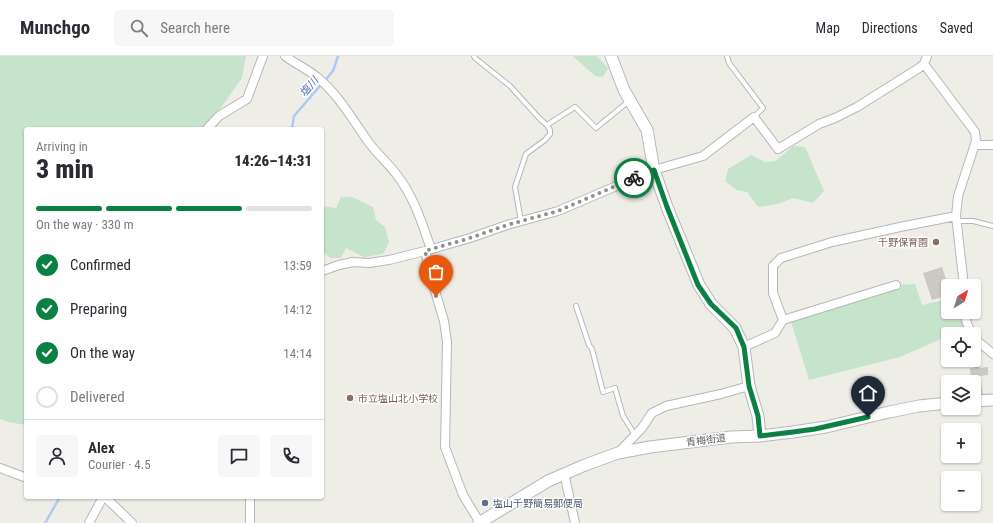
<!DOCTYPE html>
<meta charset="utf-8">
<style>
body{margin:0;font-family:"Roboto Condensed","Noto Sans JP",sans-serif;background:#f7f7f7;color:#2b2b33;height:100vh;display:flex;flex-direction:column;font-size:15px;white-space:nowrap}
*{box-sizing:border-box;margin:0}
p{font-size:13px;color:#7c7c81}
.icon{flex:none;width:22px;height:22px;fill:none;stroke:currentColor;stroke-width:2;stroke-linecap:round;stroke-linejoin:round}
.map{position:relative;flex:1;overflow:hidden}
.sheet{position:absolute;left:24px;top:71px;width:300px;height:372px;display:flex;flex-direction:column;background:#fff;border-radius:4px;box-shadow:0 1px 3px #0004}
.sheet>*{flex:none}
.needle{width:26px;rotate:38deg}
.controls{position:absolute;left:941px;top:223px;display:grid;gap:8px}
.controls a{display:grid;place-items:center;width:40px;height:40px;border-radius:4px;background:#fff;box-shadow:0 1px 3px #0004;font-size:20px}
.pin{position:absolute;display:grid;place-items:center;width:34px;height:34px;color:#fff;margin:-41px -17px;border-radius:50% 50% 50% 0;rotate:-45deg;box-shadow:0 0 4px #0007}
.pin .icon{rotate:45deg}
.courier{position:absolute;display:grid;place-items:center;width:40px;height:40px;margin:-20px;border:3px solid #0b8043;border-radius:50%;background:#fff;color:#222;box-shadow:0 1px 5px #0007}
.overview em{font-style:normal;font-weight:800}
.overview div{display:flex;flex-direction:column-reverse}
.overview{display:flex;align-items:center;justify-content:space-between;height:68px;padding:0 12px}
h1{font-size:26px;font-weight:800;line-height:30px}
.bar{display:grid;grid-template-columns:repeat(4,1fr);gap:6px 4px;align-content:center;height:48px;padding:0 12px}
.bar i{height:5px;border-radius:3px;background:#e1e1e2}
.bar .on{background:#0b8043}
.bar p{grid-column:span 4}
.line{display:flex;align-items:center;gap:10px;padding:0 12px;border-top:1px solid #e1e1e2}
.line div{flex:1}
.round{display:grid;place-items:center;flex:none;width:42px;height:42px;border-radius:4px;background:#f7f7f7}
ol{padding:0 12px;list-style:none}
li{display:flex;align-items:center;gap:12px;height:44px}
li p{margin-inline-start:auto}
li .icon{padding:4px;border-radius:50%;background:#0b8043;color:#fff;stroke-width:4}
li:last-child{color:#7c7c81}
li i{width:22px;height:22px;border:2px solid #e1e1e2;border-radius:50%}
header{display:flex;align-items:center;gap:24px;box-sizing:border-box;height:56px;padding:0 20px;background:#fff;border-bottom:1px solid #e1e1e2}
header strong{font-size:19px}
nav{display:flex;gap:22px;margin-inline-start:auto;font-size:14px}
.search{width:280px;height:36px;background:#f7f7f7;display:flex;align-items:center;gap:10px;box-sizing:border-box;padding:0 14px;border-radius:4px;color:#7c7c81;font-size:15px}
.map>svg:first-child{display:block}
.green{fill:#c6e3cc}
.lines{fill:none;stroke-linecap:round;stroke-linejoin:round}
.stream{stroke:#afc9f5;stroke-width:2.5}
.building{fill:#cac9c3}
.lane-casing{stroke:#b6b7bb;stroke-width:6}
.street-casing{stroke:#b6b7bb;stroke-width:10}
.secondary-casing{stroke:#b5b7bc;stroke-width:13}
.lane{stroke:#fff;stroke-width:4}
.street{stroke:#fff;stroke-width:8}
.secondary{stroke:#fff;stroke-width:11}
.done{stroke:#909292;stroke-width:4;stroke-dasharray:0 7.2}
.route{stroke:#0b8043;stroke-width:5}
.education-dot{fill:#8d6e63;stroke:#fff;stroke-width:1.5}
.service-dot{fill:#5c6f8a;stroke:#fff;stroke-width:1.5}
.labels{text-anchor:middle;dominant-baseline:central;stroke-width:3;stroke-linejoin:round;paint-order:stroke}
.education-label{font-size:10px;fill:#785e54;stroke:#fff;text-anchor:end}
.street-label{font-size:10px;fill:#5e6065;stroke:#fff}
.service-label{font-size:10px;fill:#4e5e75;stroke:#fff;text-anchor:start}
.water-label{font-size:11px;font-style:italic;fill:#5471b7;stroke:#fff}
</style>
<header>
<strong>Munchgo</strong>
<div class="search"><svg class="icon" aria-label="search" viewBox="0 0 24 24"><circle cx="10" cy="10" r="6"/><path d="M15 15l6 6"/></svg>Search here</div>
<nav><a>Map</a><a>Directions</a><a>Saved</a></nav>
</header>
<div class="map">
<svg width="993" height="467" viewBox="0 0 993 467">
<rect width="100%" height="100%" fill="#eeeee7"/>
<path class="green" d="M0 0H246L242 22 220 53 203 73H26V369L8 366 0 363Z
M573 0H597L608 12 603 21 595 20Z
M793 90 805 91 824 135 813 147 793 142 778 148 758 151 747 136 737 134 725 125 728 113 751 99 765 106 776 105Z
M341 141H352L373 151 376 164 385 171 389 186 383 198 364 201 346 192 341 202H330L322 194V150L336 152Z
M915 228 922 249 948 243V256H965L968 272 954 278H948V280L900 301 809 324 790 262 896 229Z"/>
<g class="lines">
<path class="stream" d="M292 73 294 60 333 15 338 0
M45 467 60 441"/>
</g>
<path class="building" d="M942 211 948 229V239L932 244 923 217Z
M974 307H978L979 312 988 311V319L980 320 983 338H974V326H971L970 312H974Z
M878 331 880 341 876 342 878 351 867 354 862 335Z"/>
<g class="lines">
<g class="lane-casing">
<path id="lane" d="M474 0 475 2 510 30 540 63 547 69 575 51 596 72 629 45
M727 0 729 7 763 52 754 61
M521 165 515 131 526 98 545 84 550 78V74L547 69
M957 165H973L993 170
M576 250 589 289 592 293 603 336 615 332 623 360 635 379"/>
</g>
<g class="street-casing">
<path id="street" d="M285 0C295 8 308 13 318 22 337 37 353 64 367 84 376 97 388 107 397 119 414 141 422 167 431 193
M924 8 975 76 976 85 958 140 956 160 964 230
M207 73 219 60 247 43 263 0
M975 89H993
M425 195 433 228 444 265 447 286 445 391 463 439 480 467
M322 215 339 209 353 206 369 207 389 204 425 195 470 182 507 169 558 155 654 114 703 100 754 61 778 93 819 68 835 62 857 51 919 12 924 8 927 0
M965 256C965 264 968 271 972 278
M783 264 896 229
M974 282 993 298
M744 291 775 277 783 264 773 237V210L781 202 832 186 900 171 956 160
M618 397 642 372 652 357 666 350 721 338 749 330
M0 412 24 421H26
M564 417 575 467
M105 441 132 467
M250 441V467
M89 467 103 441"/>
</g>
<g class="secondary-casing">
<path id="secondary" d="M611 0 624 34 647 74 654 114 667 151 699 229 711 248 735 272 744 291 749 330 758 360 760 380
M974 345 993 344
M479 467 548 425 585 409 618 397 650 391 731 381 760 380 793 376 826 371 889 356 919 350 948 347"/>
</g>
<use href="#lane" class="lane"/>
<use href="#street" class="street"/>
<use href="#secondary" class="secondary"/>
</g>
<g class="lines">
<path class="done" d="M436 240 425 195 470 182 507 169 558 155 634 122"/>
<path class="route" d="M634 122 654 114 667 151 698 229 711 248 736 272 744 291 749 330 758 360 760 380 793 376 815 373 868 361"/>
</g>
<g class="education-dot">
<circle cx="936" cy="186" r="4"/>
<circle cx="350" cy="342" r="4"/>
</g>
<circle class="service-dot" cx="485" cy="447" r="4"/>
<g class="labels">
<g class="education-label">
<text x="928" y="186">千野保育園</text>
<text x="358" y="342" text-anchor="start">市立塩山北小学校</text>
</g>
<g class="street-label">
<text transform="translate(706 384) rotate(-7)">青梅街道</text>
</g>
<g class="service-label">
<text x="493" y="447">塩山千野簡易郵便局</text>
</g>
<g class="water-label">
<text transform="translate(309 31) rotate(-49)">塩川</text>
</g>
</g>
</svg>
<div class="controls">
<a><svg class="needle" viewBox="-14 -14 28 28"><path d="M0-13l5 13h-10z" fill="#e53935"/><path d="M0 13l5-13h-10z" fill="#7c7c81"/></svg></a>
<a><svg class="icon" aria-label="locate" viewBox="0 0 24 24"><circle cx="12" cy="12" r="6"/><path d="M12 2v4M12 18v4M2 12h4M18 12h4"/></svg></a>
<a><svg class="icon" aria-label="layers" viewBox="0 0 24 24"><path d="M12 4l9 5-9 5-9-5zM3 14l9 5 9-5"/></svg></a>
<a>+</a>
<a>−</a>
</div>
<div class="pin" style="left:436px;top:240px;background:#ea580c"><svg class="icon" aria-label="bag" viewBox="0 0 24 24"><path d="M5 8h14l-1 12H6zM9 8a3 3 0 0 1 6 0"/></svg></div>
<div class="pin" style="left:868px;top:361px;background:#1f2937"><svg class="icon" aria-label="home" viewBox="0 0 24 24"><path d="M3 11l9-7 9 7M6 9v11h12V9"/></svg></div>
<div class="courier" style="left:634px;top:122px"><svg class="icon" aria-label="bike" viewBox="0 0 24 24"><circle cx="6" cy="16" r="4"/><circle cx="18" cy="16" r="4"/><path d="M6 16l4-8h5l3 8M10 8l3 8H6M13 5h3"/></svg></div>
<section class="sheet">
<div class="overview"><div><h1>3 min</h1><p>Arriving in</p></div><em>14:26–14:31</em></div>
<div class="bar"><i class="on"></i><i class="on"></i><i class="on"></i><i></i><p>On the way · 330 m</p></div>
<ol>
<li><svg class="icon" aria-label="check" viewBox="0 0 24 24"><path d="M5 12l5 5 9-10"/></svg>Confirmed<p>13:59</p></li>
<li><svg class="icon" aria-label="check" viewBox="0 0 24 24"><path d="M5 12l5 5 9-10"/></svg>Preparing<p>14:12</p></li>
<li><svg class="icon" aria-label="check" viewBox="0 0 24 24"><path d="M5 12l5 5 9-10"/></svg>On the way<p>14:14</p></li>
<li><i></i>Delivered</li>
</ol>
<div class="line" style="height:72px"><a class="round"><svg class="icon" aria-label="person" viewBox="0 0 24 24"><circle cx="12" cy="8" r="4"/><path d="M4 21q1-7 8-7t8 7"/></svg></a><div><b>Alex</b><p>Courier · 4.5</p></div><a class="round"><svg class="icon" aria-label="chat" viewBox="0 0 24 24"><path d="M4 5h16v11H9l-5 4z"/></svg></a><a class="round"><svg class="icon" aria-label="phone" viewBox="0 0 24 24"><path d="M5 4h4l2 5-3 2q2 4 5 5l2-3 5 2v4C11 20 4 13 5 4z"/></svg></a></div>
</section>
</div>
